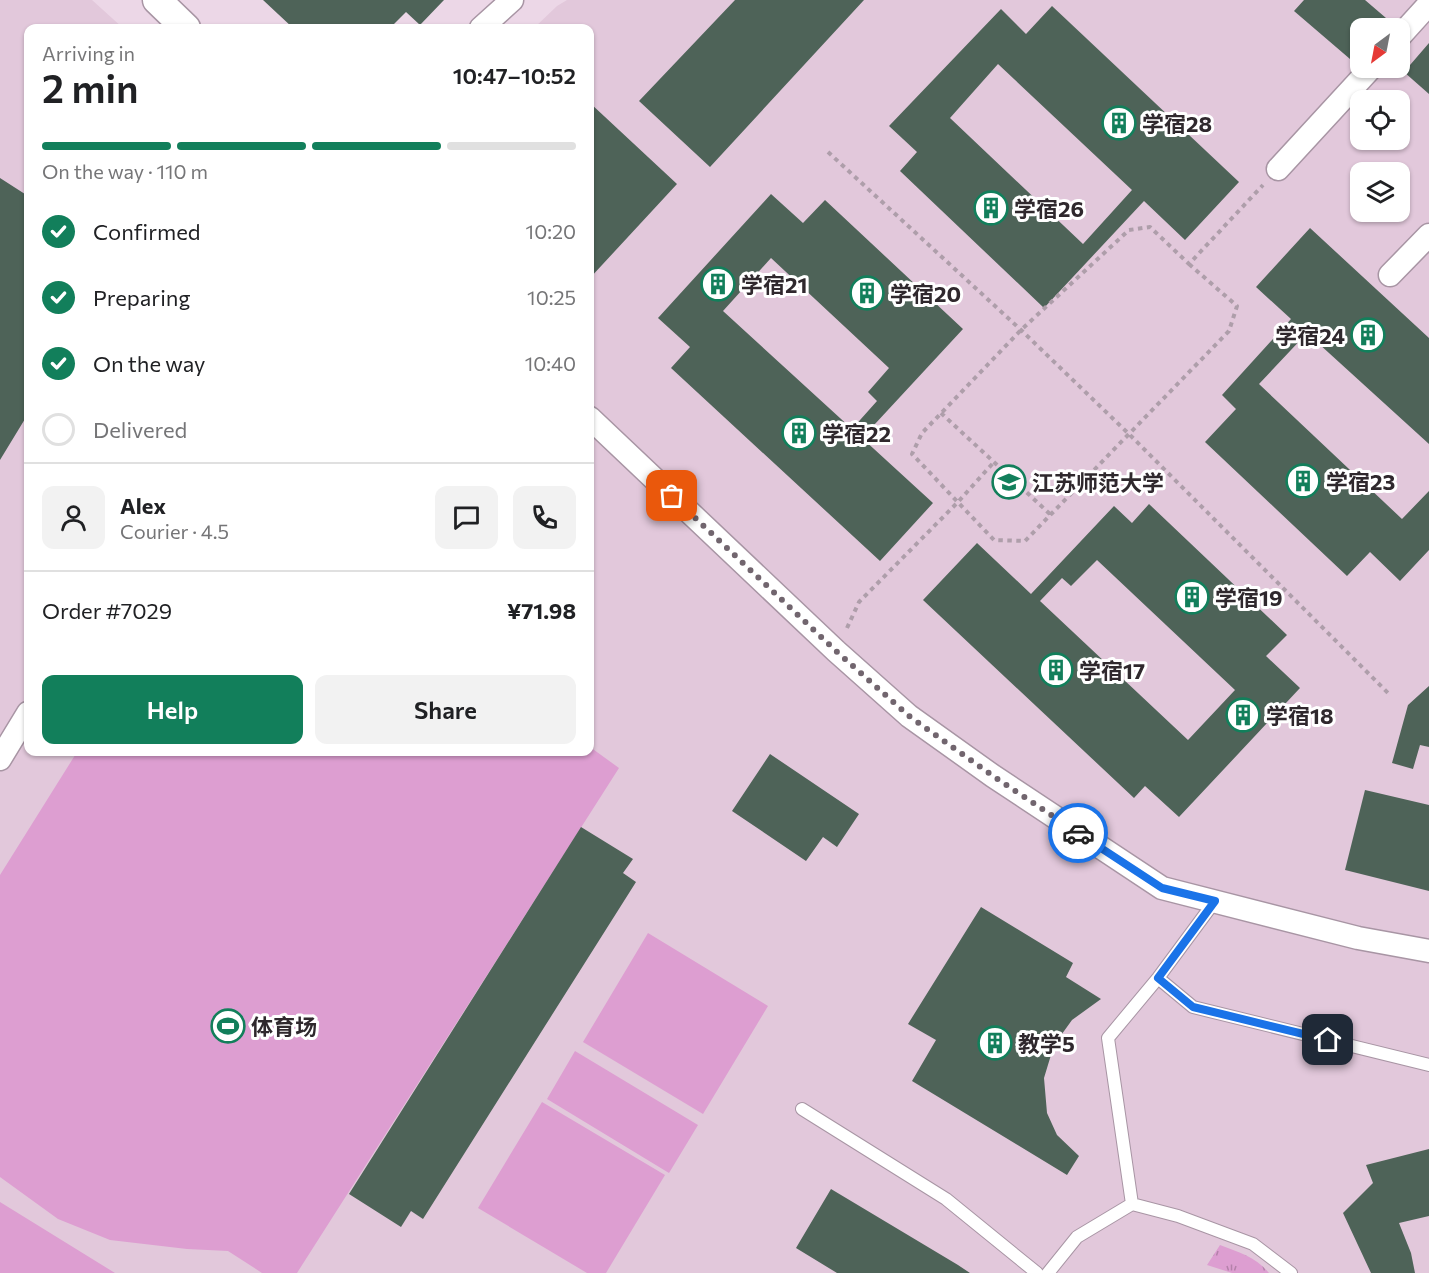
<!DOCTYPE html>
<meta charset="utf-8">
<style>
body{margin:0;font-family:Commissioner,"Noto Sans SC",sans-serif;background:#f2f2f2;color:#202124;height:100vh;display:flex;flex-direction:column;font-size:22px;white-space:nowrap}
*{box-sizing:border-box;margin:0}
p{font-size:20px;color:#757577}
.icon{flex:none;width:33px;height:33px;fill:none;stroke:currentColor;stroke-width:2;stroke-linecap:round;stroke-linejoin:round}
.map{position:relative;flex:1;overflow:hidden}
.panel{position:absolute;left:24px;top:24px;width:570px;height:732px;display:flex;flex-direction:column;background:#fff;border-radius:12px;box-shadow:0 2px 4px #0004}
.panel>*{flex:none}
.needle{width:39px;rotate:212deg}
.tools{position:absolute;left:1350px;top:18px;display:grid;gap:12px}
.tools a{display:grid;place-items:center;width:60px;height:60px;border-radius:12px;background:#fff;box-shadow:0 2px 4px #0004;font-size:30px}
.pin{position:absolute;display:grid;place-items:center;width:51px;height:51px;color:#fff;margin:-26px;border-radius:12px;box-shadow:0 3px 9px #0006}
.courier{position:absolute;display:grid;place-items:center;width:60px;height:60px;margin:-30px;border:4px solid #1a73e8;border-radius:50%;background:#fff;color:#222;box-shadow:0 2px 8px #0007}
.summary em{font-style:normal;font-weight:600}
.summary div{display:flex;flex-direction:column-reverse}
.summary{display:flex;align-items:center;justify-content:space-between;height:102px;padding:0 18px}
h1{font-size:39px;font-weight:600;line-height:45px}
.bar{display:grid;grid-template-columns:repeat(4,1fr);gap:9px 6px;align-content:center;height:72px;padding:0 18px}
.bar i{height:8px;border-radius:4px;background:#e0e0e0}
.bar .on{background:#127f5b}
.bar p{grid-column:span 4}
.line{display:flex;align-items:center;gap:15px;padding:0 18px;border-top:2px solid #e0e0e0}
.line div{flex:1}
.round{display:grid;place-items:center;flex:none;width:63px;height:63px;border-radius:12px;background:#f2f2f2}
ol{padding:0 18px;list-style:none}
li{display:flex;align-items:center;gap:18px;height:66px}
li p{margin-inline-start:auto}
li .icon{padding:6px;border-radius:50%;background:#127f5b;color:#fff;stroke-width:4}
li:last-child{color:#757577}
li i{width:33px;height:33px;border:3px solid #e0e0e0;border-radius:50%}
.primary-button{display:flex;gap:12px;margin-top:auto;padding:12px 18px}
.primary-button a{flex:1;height:69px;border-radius:12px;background:#127f5b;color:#fff;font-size:24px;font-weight:600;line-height:69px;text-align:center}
.primary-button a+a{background:#f2f2f2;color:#202124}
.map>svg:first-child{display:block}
.built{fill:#e2c8db;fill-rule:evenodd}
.grass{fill:url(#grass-tufts)}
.pitch{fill:#dd9ed1}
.building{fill:#4e6358;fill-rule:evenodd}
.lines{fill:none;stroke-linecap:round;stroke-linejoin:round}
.service-casing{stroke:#a895a4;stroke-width:14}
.minor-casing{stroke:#a895a4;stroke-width:25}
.tertiary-casing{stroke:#a895a4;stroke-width:31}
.path{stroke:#ae9eaa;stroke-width:4;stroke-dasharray:4.5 4.5;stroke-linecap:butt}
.service{stroke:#fff;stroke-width:12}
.minor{stroke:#fff;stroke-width:22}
.tertiary{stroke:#fff;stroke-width:28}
.done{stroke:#71656e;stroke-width:6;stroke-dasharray:0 10.8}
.route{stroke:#1a73e8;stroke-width:8}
.labels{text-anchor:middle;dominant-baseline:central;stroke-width:6;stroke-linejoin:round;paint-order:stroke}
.poi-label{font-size:22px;font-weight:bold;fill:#2f282d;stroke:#fff;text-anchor:start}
</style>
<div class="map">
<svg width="1429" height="1273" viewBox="0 0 1429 1273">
<defs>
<pattern id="grass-tufts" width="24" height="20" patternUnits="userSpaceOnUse" patternTransform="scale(1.5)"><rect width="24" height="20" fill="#dd9ed1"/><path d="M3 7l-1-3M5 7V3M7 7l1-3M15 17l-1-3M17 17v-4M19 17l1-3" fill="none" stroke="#b481aa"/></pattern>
</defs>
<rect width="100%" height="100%" fill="#ecd7e7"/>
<path class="built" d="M0 0H92L123 28H28V752H590V28H534L557 6 567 0H1429V1273H0ZM1360 28H1400V68H1360ZM1360 100H1400V140H1360ZM1360 172H1400V212H1360Z"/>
<path class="grass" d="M1220 1245C1238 1252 1256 1257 1269 1273H1232L1207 1265Z"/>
<path class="pitch" d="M590 747 619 768 297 1273H262L228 1251 187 1249 110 1240 58 1219 0 1177V875L77 752H590Z
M648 933 768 1006 703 1114 583 1042Z
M575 1051 698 1125 669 1173 547 1099Z
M542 1102 665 1175 606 1273H587L478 1208Z
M0 1202 115 1273H0Z"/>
<path class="building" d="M263 0H444L420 25 406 12 390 28H293Z
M735 0H864L710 167 639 101Z
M1304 0H1365L1386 18 1377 28H1360V47L1350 59 1294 11Z
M1052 6 1239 182 1185 240 1144 201 1044 308 900 171 917 152 889 126 1001 9 1026 34ZM998 64 1132 190 1083 244 950 118Z
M1429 43V94L1404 72Z
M590 103 677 184 590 278Z
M0 178 28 196V414L0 460Z
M771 194 803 223 825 200 963 329 862 438 933 503 880 561 671 368 690 347 658 318ZM771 258 889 368 868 392 877 401 852 429 723 311Z
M1310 228 1429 338V444L1307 333 1259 384 1402 519 1429 491V550L1400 581 1370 552 1347 576 1205 442 1236 409 1222 395 1291 319 1256 287Z
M1149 504 1287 635 1266 656 1300 688 1179 817 1145 786 1134 798 923 600 977 543 1031 594 1114 506 1132 523ZM1097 560 1235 690 1188 740 1040 601 1062 578 1071 586Z
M1429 686V747L1420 745 1413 769 1392 763 1408 705Z
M770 754 859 814 837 847 823 837 806 861 732 811Z
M1365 790 1429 805V891L1345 870Z
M581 827 633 859 623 873 636 882 423 1219 411 1211 401 1227 349 1194Z
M981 907 1073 963 1066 977 1101 999 1072 1020 1054 1045 1044 1078 1047 1113 1057 1135 1079 1156 1067 1175 912 1081 936 1040 908 1024Z
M1429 1149V1216L1399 1223 1411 1253 1415 1273H1371L1343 1213 1373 1183 1366 1165Z
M831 1189 958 1265 970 1273H837L796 1248Z"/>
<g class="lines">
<g class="service-casing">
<path id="service" d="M1158 978 1193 1007 1429 1065
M802 1109 946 1199 1037 1273
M1132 1204 1108 1038 1158 978 1215 901
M1048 1273 1077 1237 1132 1204 1178 1216 1253 1244 1291 1273"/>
</g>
<g class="minor-casing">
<path id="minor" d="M481 28 512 0
M1400 36 1429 4
M1278 169 1371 68
M1390 275 1429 235
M590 418 836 651 909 716 993 776 1162 888 1358 938 1429 951
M0 759 28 713"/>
</g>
<g class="tertiary-casing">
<path id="tertiary" d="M157 0 186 28"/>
</g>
<path class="path" d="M828 152 1021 330 1130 435 1389 694
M1189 264 1237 306 1229 331 1025 541 994 540 912 454 922 433 1021 330 1129 230 1150 227 1189 264 1263 185
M941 413 1051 515
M847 628 859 602 958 502 994 462"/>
<use href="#service" class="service"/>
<use href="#minor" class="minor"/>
<use href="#tertiary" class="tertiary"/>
</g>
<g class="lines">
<path class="done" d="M672 496 836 651 909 716 993 776 1078 833"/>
<path class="route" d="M1078 833 1162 888 1215 901 1158 978 1193 1007 1328 1040"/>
</g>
<defs>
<g id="building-ring" transform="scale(1.725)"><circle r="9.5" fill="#fff" stroke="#127f5b" stroke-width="1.5"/><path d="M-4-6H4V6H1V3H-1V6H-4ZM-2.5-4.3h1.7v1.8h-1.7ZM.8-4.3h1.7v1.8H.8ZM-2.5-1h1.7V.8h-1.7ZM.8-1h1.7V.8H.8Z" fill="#127f5b"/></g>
<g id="university-ring" transform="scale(1.725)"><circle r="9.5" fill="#fff" stroke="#127f5b" stroke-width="1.5"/><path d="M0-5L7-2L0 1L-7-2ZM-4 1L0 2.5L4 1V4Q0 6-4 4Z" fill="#127f5b"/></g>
<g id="stadium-ring" transform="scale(1.725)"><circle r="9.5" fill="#fff" stroke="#127f5b" stroke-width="1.5"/><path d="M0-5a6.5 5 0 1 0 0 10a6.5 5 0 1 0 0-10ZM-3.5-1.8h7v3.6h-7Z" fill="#127f5b"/></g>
</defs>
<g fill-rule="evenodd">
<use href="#building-ring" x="1119" y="123"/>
<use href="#building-ring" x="991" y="208"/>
<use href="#building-ring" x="718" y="284"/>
<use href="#building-ring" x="867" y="293"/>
<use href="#building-ring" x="1368" y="335"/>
<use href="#building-ring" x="799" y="433"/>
<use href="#building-ring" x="1303" y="481"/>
<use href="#university-ring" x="1009" y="482"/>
<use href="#building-ring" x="1192" y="597"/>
<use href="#building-ring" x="1056" y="670"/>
<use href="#building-ring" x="1243" y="715"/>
<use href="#stadium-ring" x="228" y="1026"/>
<use href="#building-ring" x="995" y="1043"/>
</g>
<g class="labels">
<g class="poi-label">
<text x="1142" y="123">学宿28</text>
<text x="1014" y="208">学宿26</text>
<text x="741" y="284">学宿21</text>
<text x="890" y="293">学宿20</text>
<text x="1345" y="335" text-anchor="end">学宿24</text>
<text x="822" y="433">学宿22</text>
<text x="1326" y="481">学宿23</text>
<text x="1032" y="482">江苏师范大学</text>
<text x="1215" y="597">学宿19</text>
<text x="1079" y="670">学宿17</text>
<text x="1266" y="715">学宿18</text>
<text x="251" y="1026">体育场</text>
<text x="1018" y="1043">教学5</text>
</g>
</g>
</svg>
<div class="tools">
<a><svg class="needle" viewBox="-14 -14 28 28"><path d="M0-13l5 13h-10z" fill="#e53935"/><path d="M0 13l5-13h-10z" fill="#757577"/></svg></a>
<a><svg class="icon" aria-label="locate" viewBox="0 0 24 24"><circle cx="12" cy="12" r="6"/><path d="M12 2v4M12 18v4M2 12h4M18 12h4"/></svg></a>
<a><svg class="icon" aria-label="layers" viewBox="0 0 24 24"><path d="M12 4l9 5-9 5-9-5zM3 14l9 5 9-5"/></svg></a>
</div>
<div class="pin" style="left:672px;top:496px;background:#ea580c"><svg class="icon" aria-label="bag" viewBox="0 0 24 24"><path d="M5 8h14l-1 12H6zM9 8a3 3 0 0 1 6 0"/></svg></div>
<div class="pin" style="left:1328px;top:1040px;background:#1f2937"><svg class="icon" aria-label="home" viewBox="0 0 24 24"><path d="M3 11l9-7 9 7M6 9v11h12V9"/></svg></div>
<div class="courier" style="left:1078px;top:833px"><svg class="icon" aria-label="car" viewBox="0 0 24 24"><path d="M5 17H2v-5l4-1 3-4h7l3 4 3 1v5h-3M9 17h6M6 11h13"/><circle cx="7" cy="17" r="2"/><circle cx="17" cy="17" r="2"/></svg></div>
<section class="panel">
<div class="summary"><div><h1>2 min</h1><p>Arriving in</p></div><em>10:47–10:52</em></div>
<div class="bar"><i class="on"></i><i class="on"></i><i class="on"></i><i></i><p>On the way · 110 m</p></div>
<ol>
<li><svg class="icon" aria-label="check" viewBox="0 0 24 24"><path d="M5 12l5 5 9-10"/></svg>Confirmed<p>10:20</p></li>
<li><svg class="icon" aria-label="check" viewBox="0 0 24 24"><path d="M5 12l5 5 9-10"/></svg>Preparing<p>10:25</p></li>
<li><svg class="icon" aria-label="check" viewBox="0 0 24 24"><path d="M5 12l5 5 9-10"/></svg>On the way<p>10:40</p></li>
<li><i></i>Delivered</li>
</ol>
<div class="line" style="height:108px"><a class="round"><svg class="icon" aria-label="person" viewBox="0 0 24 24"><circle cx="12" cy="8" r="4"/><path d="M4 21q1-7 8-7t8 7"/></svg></a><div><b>Alex</b><p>Courier · 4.5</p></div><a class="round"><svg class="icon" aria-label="chat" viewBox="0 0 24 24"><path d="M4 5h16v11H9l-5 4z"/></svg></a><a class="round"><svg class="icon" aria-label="phone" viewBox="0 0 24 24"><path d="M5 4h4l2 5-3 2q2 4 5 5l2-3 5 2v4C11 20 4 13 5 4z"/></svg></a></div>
<div class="line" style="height:78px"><div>Order #7029</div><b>¥71.98</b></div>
<div class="primary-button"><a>Help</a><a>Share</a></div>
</section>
</div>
